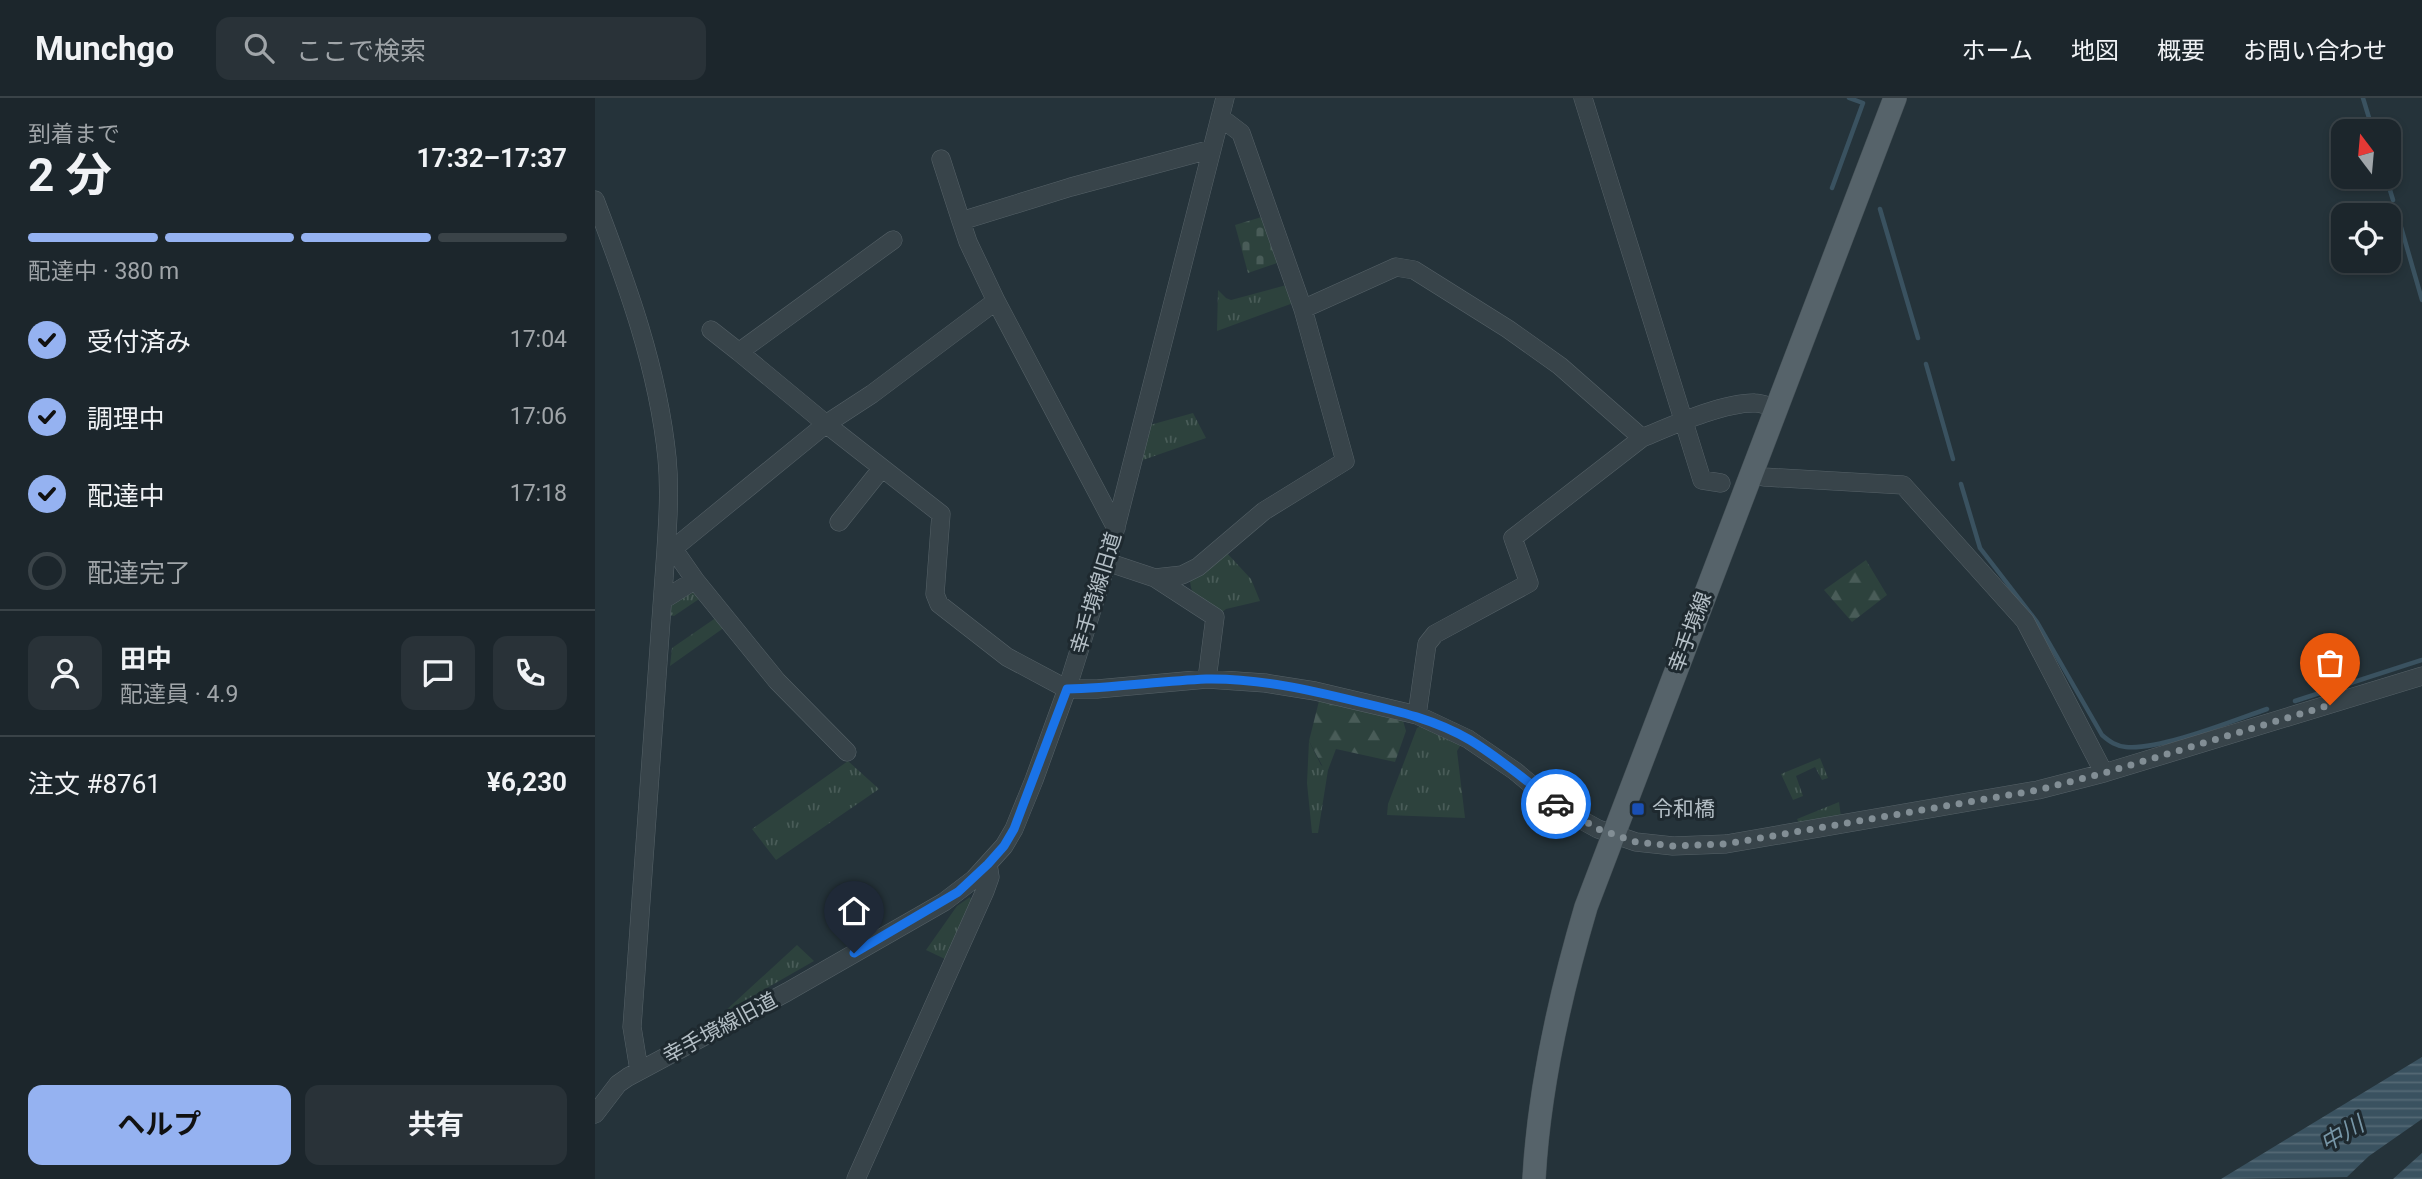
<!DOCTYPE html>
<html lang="ja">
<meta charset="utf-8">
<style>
body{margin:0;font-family:Roboto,"Noto Sans JP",sans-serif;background:#293238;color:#f1f3f6;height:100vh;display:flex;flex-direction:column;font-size:26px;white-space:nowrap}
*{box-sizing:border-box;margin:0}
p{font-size:23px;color:#a0a5a9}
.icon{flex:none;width:38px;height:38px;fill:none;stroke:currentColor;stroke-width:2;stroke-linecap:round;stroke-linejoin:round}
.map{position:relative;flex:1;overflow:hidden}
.panel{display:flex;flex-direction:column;background:#1c262c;width:595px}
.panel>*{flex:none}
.needle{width:46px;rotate:344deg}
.controls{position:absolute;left:1736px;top:21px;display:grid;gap:14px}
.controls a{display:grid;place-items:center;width:70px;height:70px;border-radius:14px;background:#1c262c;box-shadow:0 4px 10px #0003,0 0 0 2px #3a4348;font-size:35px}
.pin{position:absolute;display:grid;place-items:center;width:60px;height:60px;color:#fff;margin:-72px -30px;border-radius:50% 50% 50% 0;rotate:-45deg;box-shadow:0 0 7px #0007}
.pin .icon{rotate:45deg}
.courier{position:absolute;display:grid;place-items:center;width:70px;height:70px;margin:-35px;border:5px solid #1a73e8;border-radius:50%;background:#fff;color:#222;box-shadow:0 2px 9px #0007}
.overview em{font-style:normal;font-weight:700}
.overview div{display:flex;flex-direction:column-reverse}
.overview{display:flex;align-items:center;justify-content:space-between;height:119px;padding:0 28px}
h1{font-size:46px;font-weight:700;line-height:52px}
.bar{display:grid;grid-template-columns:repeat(4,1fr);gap:10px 7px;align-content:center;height:84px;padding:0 28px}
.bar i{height:9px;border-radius:5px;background:#3a4348}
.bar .current{background:#95b2f1}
.bar p{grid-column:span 4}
.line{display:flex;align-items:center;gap:18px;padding:0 28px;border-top:2px solid #3a4348}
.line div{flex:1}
.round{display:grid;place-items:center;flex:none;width:74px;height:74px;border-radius:14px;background:#293238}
ol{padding:0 28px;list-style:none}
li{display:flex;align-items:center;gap:21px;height:77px}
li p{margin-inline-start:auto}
li .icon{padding:7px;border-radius:50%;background:#95b2f1;color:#111;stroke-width:4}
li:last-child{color:#a0a5a9}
li i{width:38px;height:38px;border:4px solid #3a4348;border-radius:50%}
.primary-button{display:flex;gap:14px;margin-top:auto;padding:14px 28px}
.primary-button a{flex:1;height:80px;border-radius:14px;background:#95b2f1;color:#111;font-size:28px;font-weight:700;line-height:80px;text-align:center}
.primary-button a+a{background:#293238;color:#f1f3f6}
header{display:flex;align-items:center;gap:42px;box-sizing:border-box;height:98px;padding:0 35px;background:#1c262c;border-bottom:2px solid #3a4348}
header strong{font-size:33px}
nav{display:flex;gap:38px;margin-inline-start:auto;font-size:24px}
.search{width:490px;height:63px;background:#293238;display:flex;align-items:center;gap:18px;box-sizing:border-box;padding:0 24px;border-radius:14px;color:#a0a5a9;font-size:26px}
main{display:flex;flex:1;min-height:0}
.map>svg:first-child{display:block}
.grass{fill:url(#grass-tufts)}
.forest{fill:url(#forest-firs)}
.cemetery{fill:url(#cemetery-stones)}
.water{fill:url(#water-rules)}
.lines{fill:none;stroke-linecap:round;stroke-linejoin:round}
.stream{stroke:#3a5260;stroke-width:4.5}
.minor-casing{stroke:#566268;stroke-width:19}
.major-casing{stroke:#445056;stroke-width:24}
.minor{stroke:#38444a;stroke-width:18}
.major{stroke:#56636a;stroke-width:23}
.done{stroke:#828e95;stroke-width:7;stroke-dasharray:0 12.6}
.route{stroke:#1a73e8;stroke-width:9}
.transit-dot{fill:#1a4fb4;stroke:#1e292f;stroke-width:2.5}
.labels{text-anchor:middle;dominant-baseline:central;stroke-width:6;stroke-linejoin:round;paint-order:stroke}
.street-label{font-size:21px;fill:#b4bfc6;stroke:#1e292f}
.poi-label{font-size:21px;fill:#b4bfc6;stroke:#1e292f;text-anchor:start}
.water-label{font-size:23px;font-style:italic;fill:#7796a7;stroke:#1e292f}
</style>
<header>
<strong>Munchgo</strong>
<div class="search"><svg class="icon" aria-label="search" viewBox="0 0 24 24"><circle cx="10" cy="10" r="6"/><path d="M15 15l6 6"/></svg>ここで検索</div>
<nav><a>ホーム</a><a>地図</a><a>概要</a><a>お問い合わせ</a></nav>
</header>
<main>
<section class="panel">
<div class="overview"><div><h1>2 分</h1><p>到着まで</p></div><em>17:32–17:37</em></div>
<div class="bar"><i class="current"></i><i class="current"></i><i class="current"></i><i></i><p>配達中 · 380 m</p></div>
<ol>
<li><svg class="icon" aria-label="check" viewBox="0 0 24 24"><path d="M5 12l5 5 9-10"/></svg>受付済み<p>17:04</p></li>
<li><svg class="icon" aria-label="check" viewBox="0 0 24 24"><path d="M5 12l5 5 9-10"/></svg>調理中<p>17:06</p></li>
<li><svg class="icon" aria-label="check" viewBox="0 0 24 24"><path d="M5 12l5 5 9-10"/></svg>配達中<p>17:18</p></li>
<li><i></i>配達完了</li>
</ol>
<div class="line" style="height:126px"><a class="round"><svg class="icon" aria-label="person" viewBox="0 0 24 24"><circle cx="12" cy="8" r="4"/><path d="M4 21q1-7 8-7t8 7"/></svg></a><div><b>田中</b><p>配達員 · 4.9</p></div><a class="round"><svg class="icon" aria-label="chat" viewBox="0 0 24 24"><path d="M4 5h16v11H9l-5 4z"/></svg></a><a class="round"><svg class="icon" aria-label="phone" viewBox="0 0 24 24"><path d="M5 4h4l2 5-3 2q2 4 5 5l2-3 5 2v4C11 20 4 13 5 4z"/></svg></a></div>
<div class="line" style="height:91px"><div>注文 #8761</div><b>¥6,230</b></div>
<div class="primary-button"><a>ヘルプ</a><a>共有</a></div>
</section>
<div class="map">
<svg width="1827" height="1081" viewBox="0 0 1827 1081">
<defs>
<pattern id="grass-tufts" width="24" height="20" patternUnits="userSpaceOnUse" patternTransform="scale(1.75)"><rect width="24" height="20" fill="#2d423d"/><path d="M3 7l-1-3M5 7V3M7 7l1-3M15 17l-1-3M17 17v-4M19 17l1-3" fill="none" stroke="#495c58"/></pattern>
<pattern id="forest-firs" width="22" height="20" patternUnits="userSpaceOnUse" patternTransform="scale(1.75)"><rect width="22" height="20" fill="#2d423d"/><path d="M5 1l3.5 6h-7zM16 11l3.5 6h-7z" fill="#495c58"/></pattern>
<pattern id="cemetery-stones" width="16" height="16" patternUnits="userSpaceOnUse" patternTransform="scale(1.75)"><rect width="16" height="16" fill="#2d423d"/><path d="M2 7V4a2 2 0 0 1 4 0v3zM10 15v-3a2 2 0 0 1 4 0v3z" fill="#495c58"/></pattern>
<pattern id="water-rules" width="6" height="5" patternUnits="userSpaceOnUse" patternTransform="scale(1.75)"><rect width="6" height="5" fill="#3a5260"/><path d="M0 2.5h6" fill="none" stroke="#546975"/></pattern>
</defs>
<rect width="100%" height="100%" fill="#25333a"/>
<path class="grass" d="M695 186 701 204 622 233 623 192 631 200 636 202Z
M598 315 611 340 545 363 555 327Z
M630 453 656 481 665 503 631 511 625 516C610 508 596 502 595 482Z
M96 492 107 499 79 518 74 517 75 506Z
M122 519 130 529 75 568 77 550Z
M827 627 867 645 862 653 870 720 792 717 793 706 822 630Z
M714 643 726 667 733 672 723 735H717L712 685Z
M1225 660 1233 680 1227 682 1220 669 1201 678 1208 698 1198 702 1186 676Z
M253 663 284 691 181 762 157 731Z
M1244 704 1246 719 1204 725 1202 721Z
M375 799 377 803 350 861 331 852 362 808Z
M202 847 219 863 128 915Z"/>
<path class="forest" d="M1271 462 1292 497 1257 524 1229 492Z
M725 599 807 619 811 633 800 664 741 651 733 672 729 671 714 643Z"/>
<path class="cemetery" d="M670 118 685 164 653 175 640 127Z"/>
<path class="water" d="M1827 959V1021L1774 1058 1752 1079 1626 1081Z
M1827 1055V1081H1798Z"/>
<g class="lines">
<path class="stream" d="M1768 0 1778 33
M1791 79 1798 102
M1237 90 1268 5 1254 0
M1285 111 1323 240
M1806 129 1827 202
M1331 266 1358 361
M1366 386 1385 450 1442 524 1507 637C1515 644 1521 648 1531 649 1566 652 1637 623 1672 611
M1700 603 1827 562"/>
<g class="minor-casing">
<path id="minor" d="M988 0 1107 382 1126 385
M346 61 366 123
M0 102C32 186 63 270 72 360 75 391 73 421 71 452L37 929 44 972
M298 142 144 254 231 326 346 416 340 496 344 506 412 559 472 591H502L612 581 670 585 720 593 822 617 873 641 920 673 963 709 1003 731 1041 744 1078 748 1131 746 1443 692 1509 675 1827 578
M401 203 521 430
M708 211 801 169 819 172 913 231 965 268 1047 340C1076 328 1129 304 1160 305 1167 305 1174 308 1181 311
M116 232 144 254
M1155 376 1169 379 1308 387 1430 523 1509 675
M244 424 287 370
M71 452 84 446 231 326 277 296 401 203 373 144 366 123 476 89 617 51
M71 452 84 459 100 482
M512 464 560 480 620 519 612 581
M560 480 587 477 603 469 669 413 750 363 708 211 646 35 625 19
M68 502 100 482 182 583 252 654
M822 617 832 546 840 536 934 485 918 440 1047 340
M0 1016 23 986 33 979 192 894 349 804 379 781 409 748 419 731 439 682 472 591 512 464 630 0
M261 1081 390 793 395 779 393 766"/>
</g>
<g class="major-casing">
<path id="major" d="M939 1081C944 989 965 897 991 809L1300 0"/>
</g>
<use href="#minor" class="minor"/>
<use href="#major" class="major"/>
</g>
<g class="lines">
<path class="done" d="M961 706 1003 731 1041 744 1078 748 1131 746 1443 692 1509 675 1735 607"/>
<path class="route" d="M259 855 363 794 393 766 409 748 419 731 472 591C519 590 565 583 611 581 663 580 715 592 764 604 803 613 841 622 875 642 906 661 933 684 961 706"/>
</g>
<rect class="transit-dot" x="1036" y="704" width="14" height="14" rx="3.5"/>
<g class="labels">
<g class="street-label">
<text transform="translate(501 495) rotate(-73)">幸手境線旧道</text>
<text transform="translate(1095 534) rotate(-69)">幸手境線</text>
<text transform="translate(125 930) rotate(-28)">幸手境線旧道</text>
</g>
<g class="poi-label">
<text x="1057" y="711">令和橋</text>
</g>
<g class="water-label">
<text transform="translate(1747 1036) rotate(-30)">中川</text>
</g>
</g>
</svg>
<div class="controls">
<a><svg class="needle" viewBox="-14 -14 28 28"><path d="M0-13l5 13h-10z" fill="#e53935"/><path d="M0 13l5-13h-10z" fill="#a0a5a9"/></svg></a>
<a><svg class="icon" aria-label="locate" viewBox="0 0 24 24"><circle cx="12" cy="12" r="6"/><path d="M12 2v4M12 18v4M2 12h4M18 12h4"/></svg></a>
</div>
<div class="pin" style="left:1735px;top:607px;background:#ea580c"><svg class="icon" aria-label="bag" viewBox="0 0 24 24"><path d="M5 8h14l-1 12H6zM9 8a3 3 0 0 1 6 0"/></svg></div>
<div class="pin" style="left:259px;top:855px;background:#1f2937"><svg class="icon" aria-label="home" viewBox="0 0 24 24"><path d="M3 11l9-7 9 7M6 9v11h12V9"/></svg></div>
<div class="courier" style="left:961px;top:706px"><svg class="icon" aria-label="car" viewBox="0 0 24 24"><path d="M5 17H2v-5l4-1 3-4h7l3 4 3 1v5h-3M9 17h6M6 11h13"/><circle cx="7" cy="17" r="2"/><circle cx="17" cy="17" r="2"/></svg></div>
</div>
</main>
